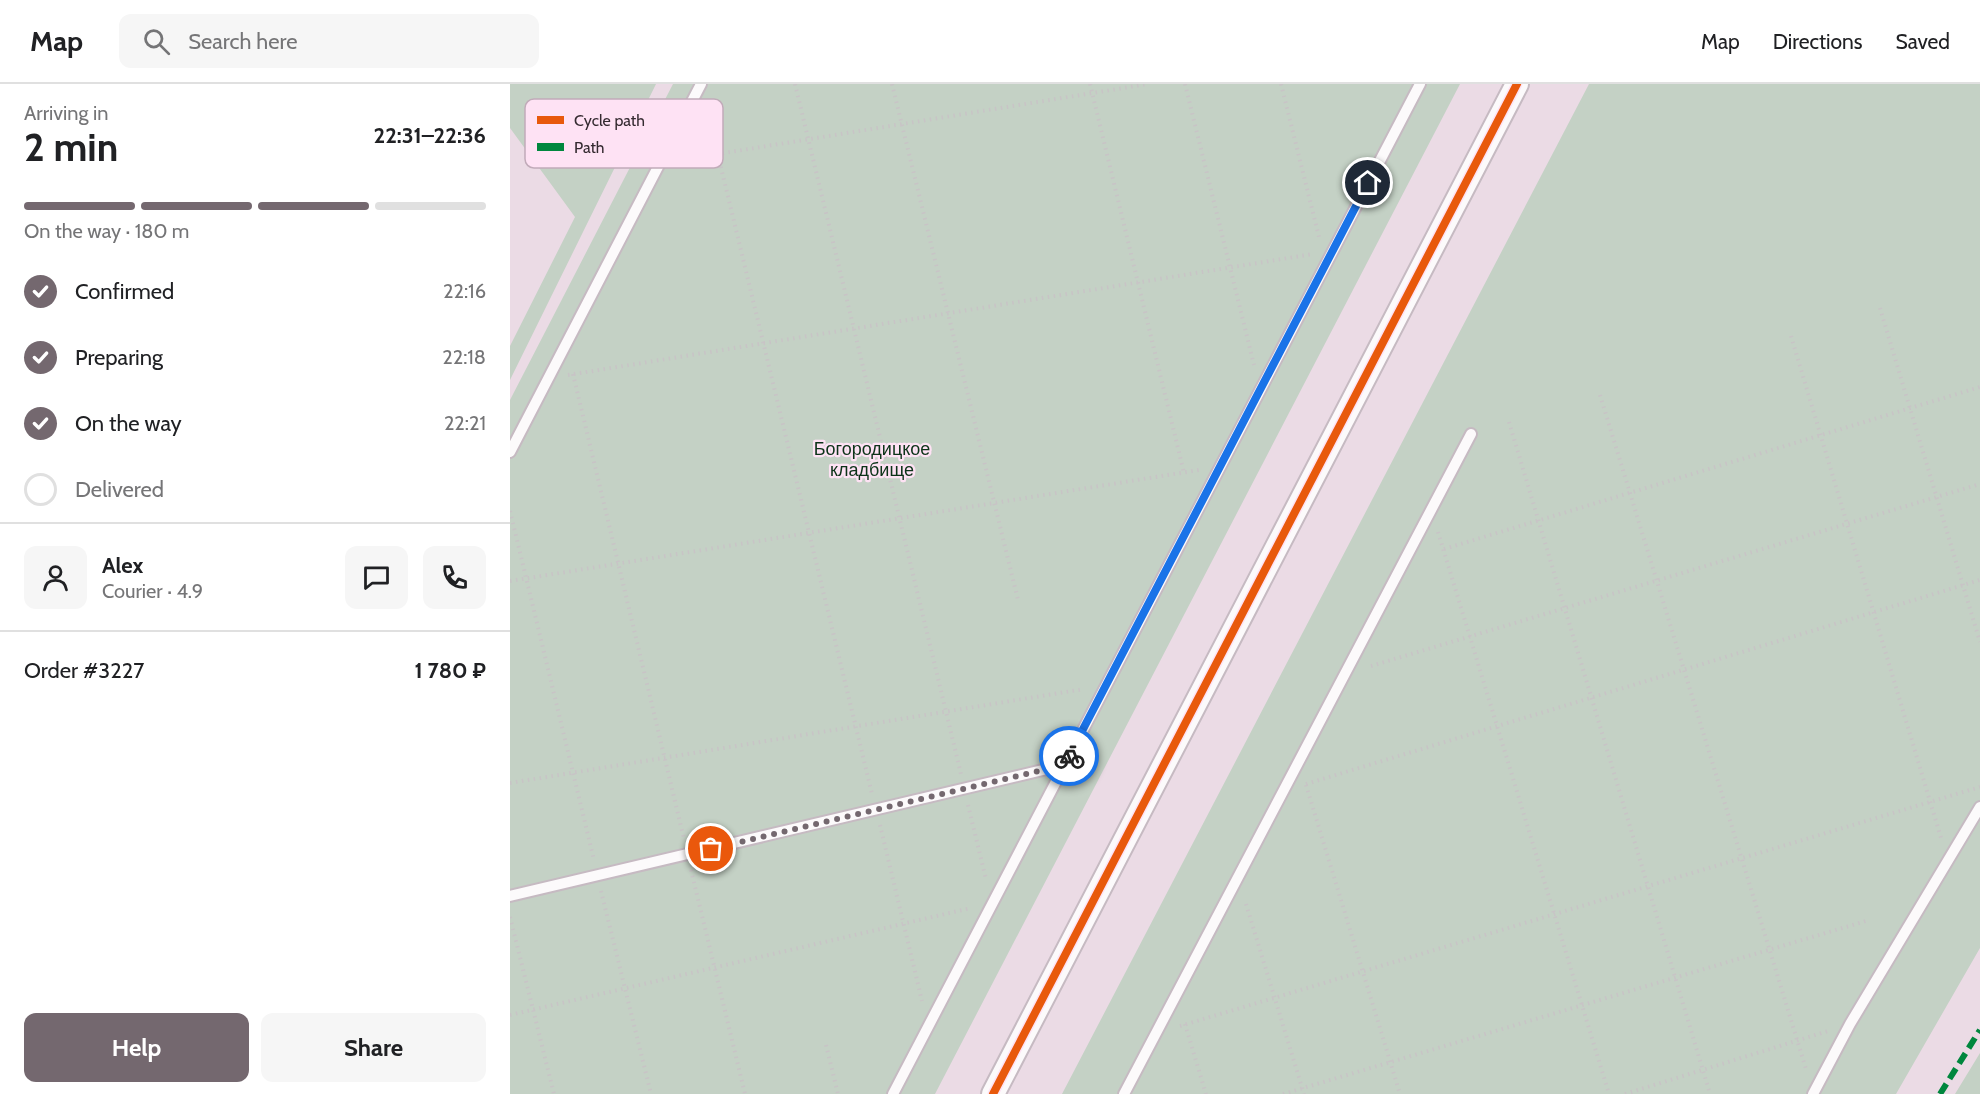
<!DOCTYPE html>
<meta charset="utf-8">
<style>
body{margin:0;font-family:Cabin,sans-serif;background:#f6f6f6;color:#202124;height:100vh;display:flex;flex-direction:column;font-size:22px;white-space:nowrap}
*{box-sizing:border-box;margin:0}
p{font-size:20px;color:#757577}
.icon{flex:none;width:33px;height:33px;fill:none;stroke:currentColor;stroke-width:2;stroke-linecap:round;stroke-linejoin:round}
.map{position:relative;flex:1;overflow:hidden}
.details{display:flex;flex-direction:column;background:#fff;width:510px}
.details>*{flex:none}
.pin{position:absolute;display:grid;place-items:center;width:51px;height:51px;color:#fff;margin:-26px;border:3px solid #fff;border-radius:50%;box-shadow:0 2px 6px #0007}
.courier{position:absolute;display:grid;place-items:center;width:60px;height:60px;margin:-30px;border:4px solid #1a73e8;border-radius:50%;background:#fff;color:#222;box-shadow:0 2px 8px #0007}
.head em{font-style:normal;font-weight:800}
.head div{display:flex;flex-direction:column-reverse}
.head{display:flex;align-items:center;justify-content:space-between;height:102px;padding:0 24px}
h1{font-size:39px;font-weight:800;line-height:45px}
.bar{display:grid;grid-template-columns:repeat(4,1fr);gap:9px 6px;align-content:center;height:72px;padding:0 24px}
.bar i{height:8px;border-radius:4px;background:#e0e0e0}
.bar .selected{background:#74686f}
.bar p{grid-column:span 4}
.line{display:flex;align-items:center;gap:15px;padding:0 24px;border-top:2px solid #e0e0e0}
.line div{flex:1}
.round{display:grid;place-items:center;flex:none;width:63px;height:63px;border-radius:12px;background:#f6f6f6}
ol{padding:0 24px;list-style:none}
li{display:flex;align-items:center;gap:18px;height:66px}
li p{margin-inline-start:auto}
li .icon{padding:6px;border-radius:50%;background:#74686f;color:#fff;stroke-width:4}
li:last-child{color:#757577}
li i{width:33px;height:33px;border:3px solid #e0e0e0;border-radius:50%}
.button{display:flex;gap:12px;margin-top:auto;padding:12px 24px}
.button a{flex:1;height:69px;border-radius:12px;background:#74686f;color:#fff;font-size:24px;font-weight:800;line-height:69px;text-align:center}
.button a+a{background:#f6f6f6;color:#202124}
header{display:flex;align-items:center;gap:36px;box-sizing:border-box;height:84px;padding:0 30px;background:#fff;border-bottom:2px solid #e0e0e0}
header strong{font-size:28px}
nav{display:flex;gap:33px;margin-inline-start:auto;font-size:21px}
.search{width:420px;height:54px;background:#f6f6f6;display:flex;align-items:center;gap:15px;box-sizing:border-box;padding:0 21px;border-radius:12px;color:#757577;font-size:22px}
main{display:flex;flex:1;min-height:0}
.map>svg:first-child{display:block}
.green{fill:#c4d1c5}
.lines{fill:none;stroke-linecap:round;stroke-linejoin:round}
.service-casing{stroke:#c6bac2;stroke-width:14}
.minor-casing{stroke:#c6bac2;stroke-width:26}
.path{stroke:#c8c4c6;stroke-width:4;stroke-dasharray:1.5 4.5;stroke-linecap:butt}
.service{stroke:#fcfafb;stroke-width:10}
.minor{stroke:#fcfafb;stroke-width:22}
.quiet{stroke:#00873e;stroke-width:6;stroke-dasharray:12 6;stroke-linecap:butt}
.cycleway-casing{stroke:#fee2f4;stroke-width:11}
.cycleway{stroke:#e8590c;stroke-width:8}
.done{stroke:#74686f;stroke-width:6;stroke-dasharray:0 10.8}
.route{stroke:#1a73e8;stroke-width:8}
.labels{text-anchor:middle;dominant-baseline:central;stroke-width:4.5;stroke-linejoin:round;paint-order:stroke}
.park-label{font-size:18px;fill:#0c3318;stroke:#fee2f4}
.key{fill:#fee2f4;stroke:#c1abb9;stroke-width:1.5}
.key-label{font-size:16px;fill:#342a30}
</style>
<header>
<strong>Map</strong>
<div class="search"><svg class="icon" aria-label="search" viewBox="0 0 24 24"><circle cx="10" cy="10" r="6"/><path d="M15 15l6 6"/></svg>Search here</div>
<nav><a>Map</a><a>Directions</a><a>Saved</a></nav>
</header>
<main>
<section class="details">
<div class="head"><div><h1>2 min</h1><p>Arriving in</p></div><em>22:31–22:36</em></div>
<div class="bar"><i class="selected"></i><i class="selected"></i><i class="selected"></i><i></i><p>On the way · 180 m</p></div>
<ol>
<li><svg class="icon" aria-label="check" viewBox="0 0 24 24"><path d="M5 12l5 5 9-10"/></svg>Confirmed<p>22:16</p></li>
<li><svg class="icon" aria-label="check" viewBox="0 0 24 24"><path d="M5 12l5 5 9-10"/></svg>Preparing<p>22:18</p></li>
<li><svg class="icon" aria-label="check" viewBox="0 0 24 24"><path d="M5 12l5 5 9-10"/></svg>On the way<p>22:21</p></li>
<li><i></i>Delivered</li>
</ol>
<div class="line" style="height:108px"><a class="round"><svg class="icon" aria-label="person" viewBox="0 0 24 24"><circle cx="12" cy="8" r="4"/><path d="M4 21q1-7 8-7t8 7"/></svg></a><div><b>Alex</b><p>Courier · 4.9</p></div><a class="round"><svg class="icon" aria-label="chat" viewBox="0 0 24 24"><path d="M4 5h16v11H9l-5 4z"/></svg></a><a class="round"><svg class="icon" aria-label="phone" viewBox="0 0 24 24"><path d="M5 4h4l2 5-3 2q2 4 5 5l2-3 5 2v4C11 20 4 13 5 4z"/></svg></a></div>
<div class="line" style="height:78px"><div>Order #3227</div><b>1 780 ₽</b></div>
<div class="button"><a>Help</a><a>Share</a></div>
</section>
<div class="map">
<svg width="1470" height="1010" viewBox="0 0 1470 1010">
<rect width="100%" height="100%" fill="#ebdbe5"/>
<path class="green" d="M0 0H146L0 296V262L65 133 0 44Z
M163 0H950L425 1010H0V316Z
M1079 0H1470V864L1386 1010H552Z
M1470 969V1010H1445Z"/>
<g class="lines">
<g class="service-casing">
<path id="service" d="M0 368 191 0
M0 812 554 681
M383 1010 910 0
M614 1010 961 350
M1303 1010 1340 940 1470 723"/>
</g>
<g class="minor-casing">
<path id="minor" d="M483 1010 1007 0"/>
</g>
<path class="path" d="M285 0 451 690
M382 0 508 516
M580 0 674 389
M675 0 744 281
M771 0 810 157
M208 71 362 710
M171 76 638 0
M1370 224 1470 558
M1281 252 1431 754
M63 290 174 755
M58 291 803 170
M1090 311 1296 985
M999 338 1200 1010
M0 427 84 776
M928 448 1099 1010
M934 465 1470 303
M0 497 689 386
M861 582 1470 400
M0 699 574 605
M796 700 1470 496
M796 701 890 1010
M458 721 476 795
M370 741 412 917
M181 786 235 1010
M91 807 141 1010
M736 820 794 1010
M0 833 44 1010
M0 931 461 824
M675 940 696 1010
M670 942 1470 703
M316 961 328 1010
M773 1010 1356 837
M1115 1010 1318 947"/>
<use href="#service" class="service"/>
<use href="#minor" class="minor"/>
<path class="quiet" d="M1430 1010 1470 946"/>
<g class="cycleway-casing">
<path id="cycleway" d="M483 1010 1007 0"/>
</g>
<use href="#cycleway" class="cycleway"/>
</g>
<g class="lines">
<path class="done" d="M201 765 554 681 559 672"/>
<path class="route" d="M559 672 858 99"/>
</g>
<g class="labels">
<g class="park-label">
<text x="362" y="365">Богородицкое<tspan x="362" dy="21">кладбище</tspan></text>
</g>
</g>
<rect x="15" y="15" width="198" height="69" rx="9" class="key"/>
<rect x="27" y="32" width="27" height="8" fill="#e8590c"/>
<rect x="27" y="59" width="27" height="8" fill="#00873e"/>
<g class="key-label">
<text x="64" y="42">Cycle path</text>
<text x="64" y="69">Path</text>
</g>
</svg>
<div class="pin" style="left:201px;top:765px;background:#ea580c"><svg class="icon" aria-label="bag" viewBox="0 0 24 24"><path d="M5 8h14l-1 12H6zM9 8a3 3 0 0 1 6 0"/></svg></div>
<div class="pin" style="left:858px;top:99px;background:#1f2937"><svg class="icon" aria-label="home" viewBox="0 0 24 24"><path d="M3 11l9-7 9 7M6 9v11h12V9"/></svg></div>
<div class="courier" style="left:559px;top:672px"><svg class="icon" aria-label="bike" viewBox="0 0 24 24"><circle cx="6" cy="16" r="4"/><circle cx="18" cy="16" r="4"/><path d="M6 16l4-8h5l3 8M10 8l3 8H6M13 5h3"/></svg></div>
</div>
</main>
